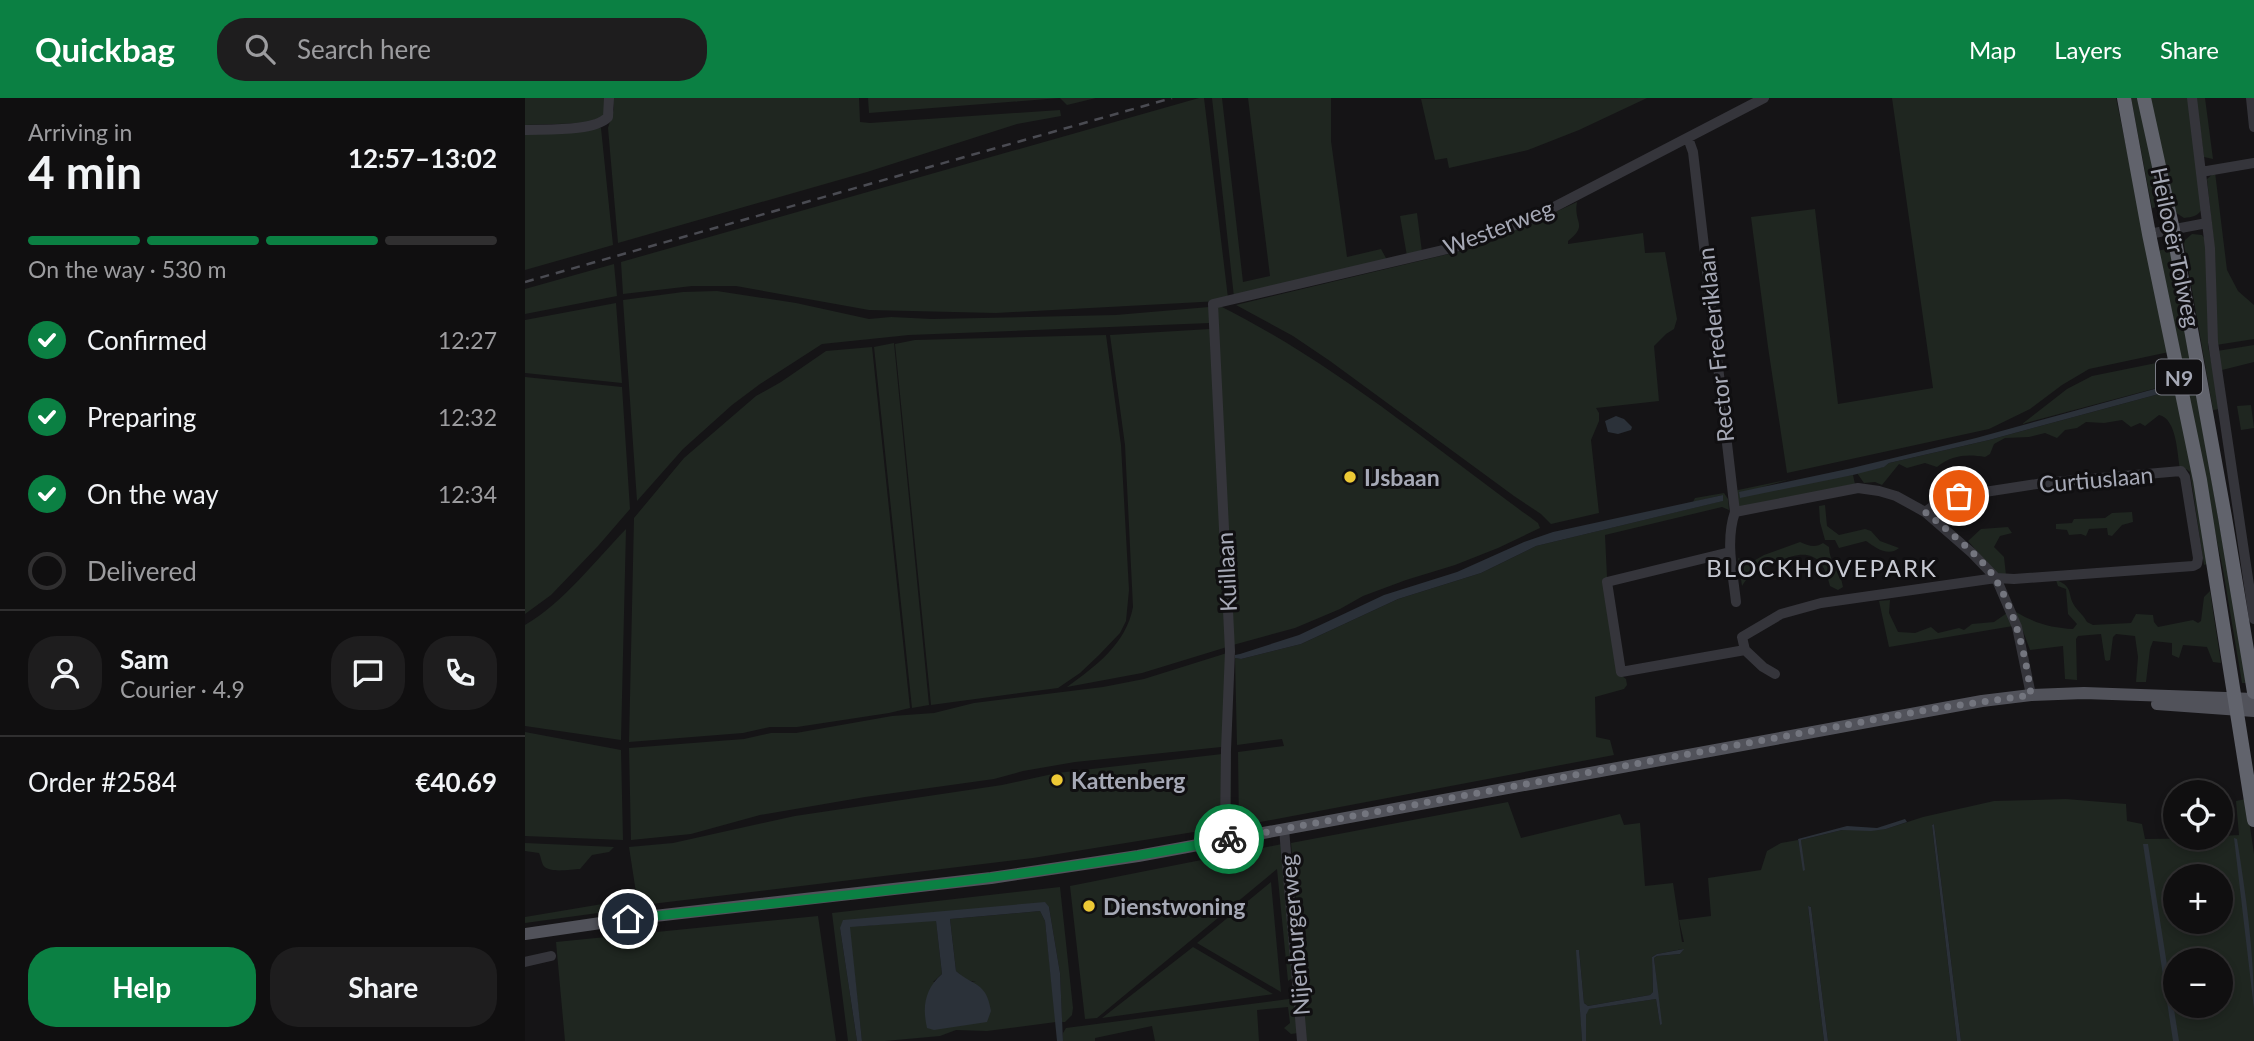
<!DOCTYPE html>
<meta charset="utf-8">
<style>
body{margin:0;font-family:Lato,sans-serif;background:#1e1d1e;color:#f1f3f6;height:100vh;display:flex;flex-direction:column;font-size:26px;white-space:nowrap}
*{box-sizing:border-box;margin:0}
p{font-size:23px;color:#9c9c9f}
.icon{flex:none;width:38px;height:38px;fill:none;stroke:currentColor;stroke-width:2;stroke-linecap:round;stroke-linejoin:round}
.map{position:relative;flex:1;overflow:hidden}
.details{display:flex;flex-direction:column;background:#100f10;width:525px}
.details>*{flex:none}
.controls{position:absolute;left:1638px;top:682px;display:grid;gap:14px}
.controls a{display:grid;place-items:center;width:70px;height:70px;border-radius:50%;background:#100f10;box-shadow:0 4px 10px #0003,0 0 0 2px #302f30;font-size:35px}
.pin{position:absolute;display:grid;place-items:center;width:60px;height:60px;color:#fff;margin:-30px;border:4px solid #fff;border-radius:50%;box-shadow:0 2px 7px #0007}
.courier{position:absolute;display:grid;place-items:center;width:70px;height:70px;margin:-35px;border:5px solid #0b8043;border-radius:50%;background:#fff;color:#222;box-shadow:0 2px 9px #0007}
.headline em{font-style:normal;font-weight:700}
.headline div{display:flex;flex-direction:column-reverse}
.headline{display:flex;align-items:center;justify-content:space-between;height:119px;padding:0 28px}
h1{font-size:46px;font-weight:700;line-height:52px}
.bar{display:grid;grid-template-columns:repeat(4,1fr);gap:10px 7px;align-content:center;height:84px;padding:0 28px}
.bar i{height:9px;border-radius:5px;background:#302f30}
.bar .active{background:#0b8043}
.bar p{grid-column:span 4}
.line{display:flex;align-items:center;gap:18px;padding:0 28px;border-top:2px solid #302f30}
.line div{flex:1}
.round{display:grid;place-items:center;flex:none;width:74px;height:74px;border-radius:28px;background:#1e1d1e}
ol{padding:0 28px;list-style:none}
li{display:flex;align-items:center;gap:21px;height:77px}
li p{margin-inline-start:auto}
li .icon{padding:7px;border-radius:50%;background:#0b8043;color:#fff;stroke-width:4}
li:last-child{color:#9c9c9f}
li i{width:38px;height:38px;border:4px solid #302f30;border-radius:50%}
.button{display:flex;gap:14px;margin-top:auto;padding:14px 28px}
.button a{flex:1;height:80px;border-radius:28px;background:#0b8043;color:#fff;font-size:28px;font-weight:700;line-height:80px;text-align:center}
.button a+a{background:#1e1d1e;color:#f1f3f6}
header{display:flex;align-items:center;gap:42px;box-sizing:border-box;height:98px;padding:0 35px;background:#0b8043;color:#fff}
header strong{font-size:33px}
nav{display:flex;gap:38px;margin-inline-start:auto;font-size:24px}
.search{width:490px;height:63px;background:#1e1d1e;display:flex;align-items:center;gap:18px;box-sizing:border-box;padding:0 24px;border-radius:28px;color:#9c9c9f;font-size:26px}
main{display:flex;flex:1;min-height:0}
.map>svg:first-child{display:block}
.green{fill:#1f2620;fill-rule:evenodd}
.water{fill:#2b3139}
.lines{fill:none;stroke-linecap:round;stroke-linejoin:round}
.minor{stroke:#35353b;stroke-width:10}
.major{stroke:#51525a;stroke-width:12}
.highway{stroke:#61636c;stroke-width:14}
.rail{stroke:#4a4b52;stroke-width:2.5;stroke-dasharray:9 7;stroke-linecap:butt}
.done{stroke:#73757e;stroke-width:7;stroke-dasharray:0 12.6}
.route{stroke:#0b8043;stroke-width:9}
.poi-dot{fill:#edc935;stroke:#100f11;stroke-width:2.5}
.labels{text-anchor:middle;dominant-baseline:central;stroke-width:6;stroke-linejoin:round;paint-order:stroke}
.shield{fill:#100f11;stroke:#797b84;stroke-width:2}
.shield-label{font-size:21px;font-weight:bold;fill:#a6a9b6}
.street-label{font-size:23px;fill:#a6a9b6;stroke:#100f11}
.poi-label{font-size:23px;font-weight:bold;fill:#a6a9b6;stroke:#100f11;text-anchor:start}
.neighbourhood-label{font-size:24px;letter-spacing:2px;fill:#c7c9d2;stroke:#100f11}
</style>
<header>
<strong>Quickbag</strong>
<div class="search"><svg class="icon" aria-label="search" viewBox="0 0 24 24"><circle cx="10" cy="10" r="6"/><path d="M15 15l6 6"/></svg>Search here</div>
<nav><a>Map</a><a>Layers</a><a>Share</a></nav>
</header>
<main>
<section class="details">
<div class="headline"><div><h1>4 min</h1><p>Arriving in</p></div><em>12:57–13:02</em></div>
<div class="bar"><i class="active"></i><i class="active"></i><i class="active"></i><i></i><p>On the way · 530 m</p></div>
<ol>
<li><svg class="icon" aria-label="check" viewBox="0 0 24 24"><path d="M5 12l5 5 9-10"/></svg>Confirmed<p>12:27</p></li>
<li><svg class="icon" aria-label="check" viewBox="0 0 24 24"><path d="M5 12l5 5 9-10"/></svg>Preparing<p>12:32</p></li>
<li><svg class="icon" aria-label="check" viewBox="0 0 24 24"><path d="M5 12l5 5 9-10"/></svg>On the way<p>12:34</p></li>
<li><i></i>Delivered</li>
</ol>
<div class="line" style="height:126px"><a class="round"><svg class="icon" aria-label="person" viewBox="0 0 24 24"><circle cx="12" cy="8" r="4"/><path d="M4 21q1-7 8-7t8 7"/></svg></a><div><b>Sam</b><p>Courier · 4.9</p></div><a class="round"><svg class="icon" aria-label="chat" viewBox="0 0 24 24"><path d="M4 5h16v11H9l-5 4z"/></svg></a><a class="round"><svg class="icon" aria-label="phone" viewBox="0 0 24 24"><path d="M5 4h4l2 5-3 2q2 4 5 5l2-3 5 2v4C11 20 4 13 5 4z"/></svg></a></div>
<div class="line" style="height:91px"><div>Order #2584</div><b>€40.69</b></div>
<div class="button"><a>Help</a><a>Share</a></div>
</section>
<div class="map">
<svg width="1729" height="943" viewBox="0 0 1729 943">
<rect width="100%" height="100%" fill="#151416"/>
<path class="green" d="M0 0H82L81 17 62 25 0 27Z
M88 0H334L335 24 345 25 535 12 536 18 492 26 342 74 93 145 83 30 89 11Z
M343 0H571L542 7 535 0 344 15Z
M674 0H679L703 200 695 203 471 215 344 212 211 188H167L98 196 96 164Z
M687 0H697L718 184 745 178 723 0H806V43L822 159 856 151 862 162 709 199Z
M1122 0 1054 32 1003 52 924 70 922 60 910 62 896 1Z
M1367 0H1591L1644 254 1564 271 1537 287 1505 311 1464 331 1262 375 1243 249 1226 119 1290 111 1313 306 1408 290Z
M1606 0H1614L1638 108 1627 110Z
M1624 0H1665L1678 110C1673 118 1668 119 1659 120L1650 114Z
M1671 0H1680L1688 61 1679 59Z
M76 30 88 147 0 172V34Z
M1690 74 1702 172 1713 193 1729 207V241L1691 247 1690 156 1682 81Z
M1052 104C1048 126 1064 126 1043 143V146L1118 135 1120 155 1140 154 1152 221 1149 231 1141 236 1129 248 1134 303 1071 310 1074 315V323L1066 342 1074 415 1026 426 1016 416 989 398 805 263 768 238 711 207 957 148Z
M892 115 897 154 882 158 875 118Z
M1667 136 1677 137 1680 141 1683 152V248L1696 311 1688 312 1659 146 1660 142Z
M1646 150 1722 585H1717L1698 472 1632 153Z
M89 166 92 198 0 216V191Z
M192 193 271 205 344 221 366 219 407 221 591 217 684 209 685 225 384 237 297 246 235 286 207 307 158 351 112 403 98 202 158 194Z
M91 205 97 285 0 275V222Z
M695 208C811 266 909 350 1013 425L1015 430 973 450 930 467 881 482 838 498 815 511 770 530 708 547 692 209Z
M685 231 702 549 617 575 542 589C571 568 601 546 608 509L600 347 585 237Z
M581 237 596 347 604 492 601 523 595 535 574 557 555 575 533 590 406 607 370 246 390 242Z
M369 245 404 607 387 610 349 249Z
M1729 247V264L1697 272 1692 253Z
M347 249 385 610 364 615 272 629H245L218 635 104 644 109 420 159 360 231 298 256 284 301 253Z
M1646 262 1673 399 1682 466 1679 467 1665 374 1661 371H1655C1652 355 1652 321 1634 317L1620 328 1615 325 1606 329 1597 322 1579 325 1561 324 1552 330 1540 332 1532 340 1520 335 1504 339 1480 340 1469 346 1465 356 1460 359C1442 356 1427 357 1412 369L1400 365 1382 370 1374 366 1357 387 1350 384 1339 385 1332 375 1358 369 1364 365 1464 342 1645 293 1643 287 1497 326 1542 291 1567 278Z
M0 279 97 289 105 411 73 448 26 497 0 516Z
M1726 307 1729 330 1716 332 1712 308Z
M1328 377 1330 386 1218 409 1213 408 1210 393 1213 392 1266 381 1237 389Z
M1199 395 1203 401 1204 412 1197 409 1080 437 1082 479 1094 576 1101 581 1102 587 1099 591 1070 599 1071 639 1085 642 1089 657 714 728 713 654 759 648 757 641 712 647 710 560 716 561 776 546 873 501 956 475 1011 448 1197 403 1198 397 1168 404 1170 400Z
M1300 407 1302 428 1314 437 1340 431 1346 433 1355 443 1374 450C1363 459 1351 450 1341 443L1314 450 1310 442H1300L1295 424 1294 408Z
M1607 414 1608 424 1597 427 1587 438 1583 437 1582 430 1564 431 1561 438 1556 436 1544 437 1542 432 1531 431V426L1547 425 1549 421 1580 420 1587 415Z
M1483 429 1487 435 1475 438 1469 449 1479 459 1481 477 1474 478 1443 443 1456 431Z
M101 431 96 642 0 628V527C39 504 69 464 101 431Z
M1275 444C1283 448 1291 450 1298 445L1304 449C1304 464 1316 474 1318 489L1313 492 1305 488C1296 450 1278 452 1247 466 1230 474 1229 470 1217 488L1213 460 1225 465 1239 457Z
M1531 482C1550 489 1541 497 1551 510 1555 515 1559 518 1562 524L1568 527 1606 525 1611 516 1628 517 1629 524 1633 529 1668 522 1673 525 1676 523 1679 499 1685 493 1696 565 1688 564 1682 549 1658 547 1654 560 1647 557V545L1628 543 1625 551 1621 584H1611L1613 559 1610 538 1591 536 1588 539 1585 562 1582 563 1580 562 1576 536 1553 538 1551 541 1552 582 1540 581 1538 548 1505 552 1491 514C1509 525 1527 530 1548 531L1552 526 1543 516 1541 491 1533 488Z
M1365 502 1364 515 1373 534 1390 535 1406 529 1413 535 1434 530 1439 532 1447 526 1469 524 1482 515 1488 528 1364 549 1354 503Z
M702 555 706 648 550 664 498 673 469 681 340 699 235 717 166 736 106 742 104 650 219 641 246 635H271L367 618 409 615 449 605 578 589 619 581Z
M0 634 96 652 98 742 0 738Z
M706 655V728L508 760 118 807 113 805 112 801 104 749 148 745 270 718 477 687 532 675Z
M1541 701 1601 706 1602 723 1617 726 1620 741 1696 740V738L1714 737 1711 703 1721 701 1729 756V943H1436L1409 726 1407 727 1432 943H1303L1286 809 1283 808 1299 943H1061V917L1063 911 1131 901 1135 926H1136L1129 860 1132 858 1155 856 1158 851 1132 856 1127 859 1128 894 1125 897 1063 908 1059 905 1054 852H1052L1057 943H779V895L766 745 983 704 996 740 1095 716 1099 727 1115 725 1120 788 1148 785 1157 844H1159L1154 822 1186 818 1183 780 1236 772 1242 753 1256 745 1273 742 1279 772 1276 742 1317 732 1361 731 1398 719 1469 703ZM1650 779H1696V824H1650ZM1650 863H1696V908H1650Z
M0 745 89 749 84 754 67 757 55 771C46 771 24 776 18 767 16 763 16 759 14 755L0 753Z
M757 746 770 878 763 883 752 771 572 920 560 921 545 788Z
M746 784 756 894 672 845Z
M535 789 548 910 547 917 540 924H537L535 875 524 809 315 830 332 943H323L307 815Z
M101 802 102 811 0 825V819Z
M515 813 520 823 531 924 462 933 431 932 415 938 360 943H337L324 829 411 822 417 876 408 884H451L441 882 431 873 425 821Z
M293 818 311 943H40L31 844Z
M668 849 748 896 577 920Z
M771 900 773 935 766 936 759 930 765 925 763 909 732 912 734 943H630L627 928 570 940V943H538V935L541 930Z"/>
<path class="water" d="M1644 287 1645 293 1464 342 1364 365 1359 369 1328 377 1215 400 1214 394 1327 370 1451 340Z
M1091 318 1099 321 1107 329 1106 332 1093 336 1083 334 1080 323Z
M1198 397V403L1011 448 956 475 873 501 776 546 716 561 710 560V557L715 556 774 537 859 497 932 474 999 444 1028 434Z
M1380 721 1382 724 1361 731 1346 733 1317 732 1276 742 1280 772 1278 773 1273 741 1322 728 1352 730Z
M1409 726 1436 943H1432L1407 727Z
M1709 740 1712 741C1721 797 1729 854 1729 911Z
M1618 746H1623L1654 943H1648Z
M520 804 524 809 535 875 538 943H532L520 823 515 813 425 821 431 873C449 889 461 883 466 913L462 924 409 932 402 930C397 908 400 891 417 876L411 823 325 829 337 943H332L315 830 318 822Z
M1283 808 1286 809 1303 943H1299Z
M1159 851 1155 856 1132 858 1129 860 1137 926 1135 927 1131 901 1064 911 1061 917V943H1057L1051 852H1054L1059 905 1063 908 1125 897 1128 894 1127 859 1132 856Z"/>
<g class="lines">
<path class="minor" d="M1667 0 1685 150 1688 244 1729 521
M1726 0 1729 29
M0 32C20 31 69 34 83 19L84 0
M1163 40 1168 54 1210 414C1200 443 1208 475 1211 504
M1676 74 1729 65
M1624 136 1682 125
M1210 414 1333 390 1354 393 1371 398 1400 414 1447 455 1471 480 1492 529 1506 597
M1205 454 1082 484 1096 574 1220 552
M1250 576 1238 569 1220 552 1217 539 1256 516 1296 505 1471 480 1489 481 1668 468 1672 466 1673 460 1660 379 1656 373 1518 385 1434 398 1411 406 1400 414
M759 731 777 943
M703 741 700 731 701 652 705 553 688 206 935 148 1006 121 1239 0
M0 864 26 858"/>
<path class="major" d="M1632 606 1729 613
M0 836 103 821 466 780 613 758 1457 603 1506 597 1559 595 1729 601"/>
<path class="highway" d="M1599 0 1624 136 1675 382 1729 722
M1619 0 1648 132 1700 419 1729 594"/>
<path class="rail" d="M0 184 647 0"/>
</g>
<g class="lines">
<path class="done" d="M704 741 1407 611 1506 597C1501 559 1491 516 1471 482 1460 462 1419 429 1400 414L1411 406 1434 398"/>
<path class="route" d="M103 821C303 799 505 780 704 741"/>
</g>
<g class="poi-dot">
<circle cx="825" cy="379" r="7"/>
<circle cx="532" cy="682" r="7"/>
<circle cx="564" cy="808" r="7"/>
</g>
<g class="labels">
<rect class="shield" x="1631" y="261.5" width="46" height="35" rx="5"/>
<g class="shield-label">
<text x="1654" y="279">N9</text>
</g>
<g class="street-label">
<text transform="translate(973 129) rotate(-21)">Westerweg</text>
<text transform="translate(1651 149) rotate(78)">Heilooër Tolweg</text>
<text transform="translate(1190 247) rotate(-96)">Rector Frederiklaan</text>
<text transform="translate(1571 381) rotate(-5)">Curtiuslaan</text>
<text transform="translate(701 474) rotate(-93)">Kuillaan</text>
<text transform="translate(769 837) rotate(-95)">Nijenburgerweg</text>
</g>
<g class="poi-label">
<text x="839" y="379">IJsbaan</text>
<text x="546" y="682">Kattenberg</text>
<text x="578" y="808">Dienstwoning</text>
</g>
<g class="neighbourhood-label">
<text x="1297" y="469">BLOCKHOVEPARK</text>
</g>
</g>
</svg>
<div class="controls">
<a><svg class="icon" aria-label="locate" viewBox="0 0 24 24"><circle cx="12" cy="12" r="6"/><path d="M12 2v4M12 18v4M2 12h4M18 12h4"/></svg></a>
<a>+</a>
<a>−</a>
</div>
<div class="pin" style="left:1434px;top:398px;background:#ea580c"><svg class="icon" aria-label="bag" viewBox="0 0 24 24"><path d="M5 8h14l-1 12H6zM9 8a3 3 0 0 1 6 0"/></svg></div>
<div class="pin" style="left:103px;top:821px;background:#1f2937"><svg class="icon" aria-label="home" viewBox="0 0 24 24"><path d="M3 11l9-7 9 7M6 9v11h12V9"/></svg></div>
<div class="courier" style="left:704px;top:741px"><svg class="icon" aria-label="bike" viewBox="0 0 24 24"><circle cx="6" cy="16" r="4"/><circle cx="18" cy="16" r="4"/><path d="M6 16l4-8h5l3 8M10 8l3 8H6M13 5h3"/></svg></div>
</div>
</main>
